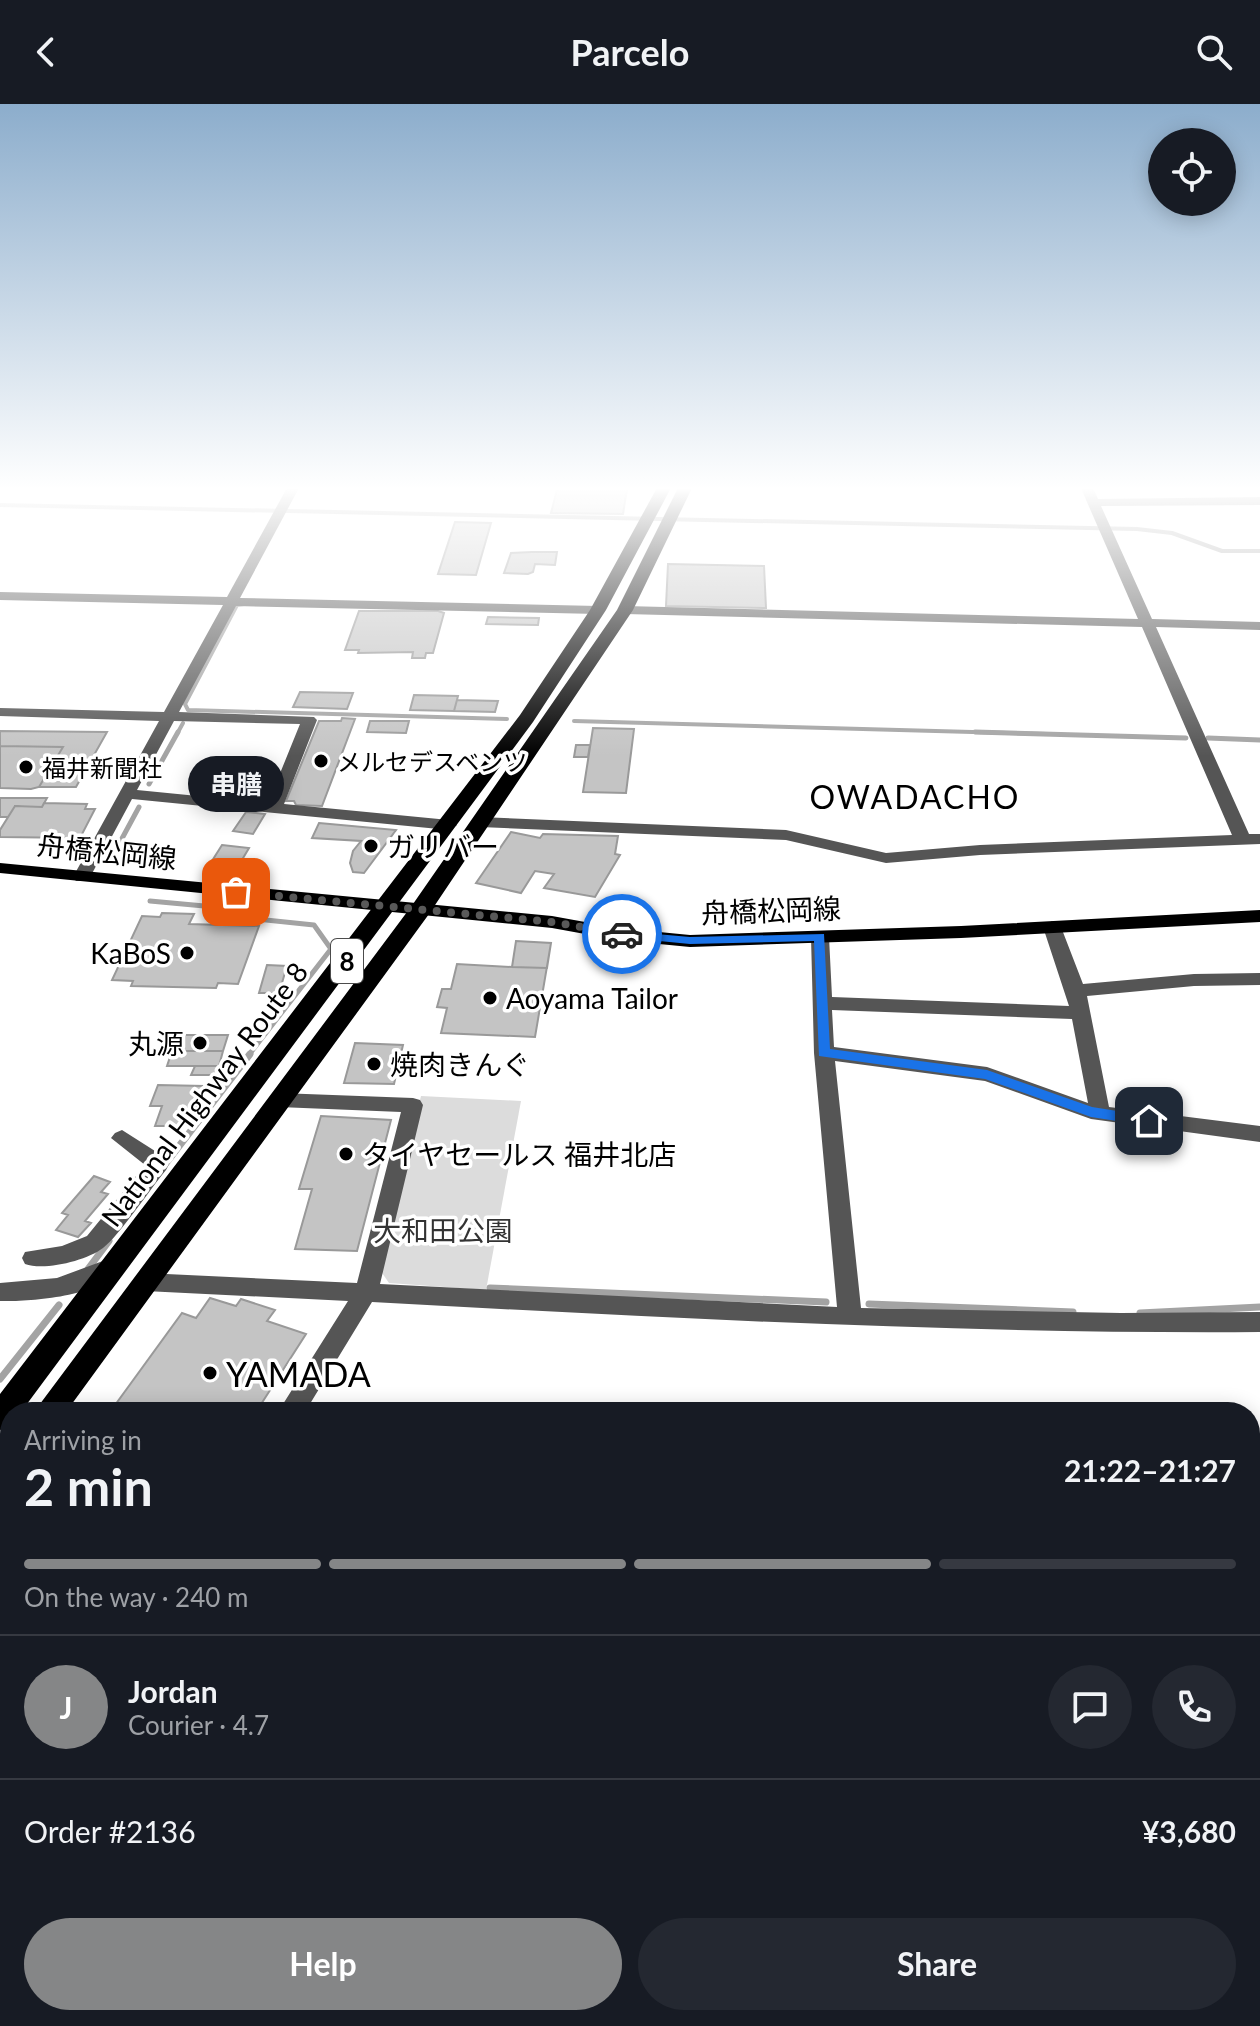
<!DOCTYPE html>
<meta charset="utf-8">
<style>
body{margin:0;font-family:Lato,"Noto Sans JP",sans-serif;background:#242831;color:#f1f3f6;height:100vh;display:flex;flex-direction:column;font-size:30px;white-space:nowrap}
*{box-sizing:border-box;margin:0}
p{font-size:26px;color:#9ea1a6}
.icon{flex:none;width:44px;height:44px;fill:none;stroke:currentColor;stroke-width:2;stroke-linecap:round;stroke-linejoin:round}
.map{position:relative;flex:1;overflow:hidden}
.side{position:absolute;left:0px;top:1298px;width:1260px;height:624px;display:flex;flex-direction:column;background:#171b24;border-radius:32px 32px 0 0;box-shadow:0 4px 20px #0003}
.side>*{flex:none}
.controls{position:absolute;left:1148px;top:24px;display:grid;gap:16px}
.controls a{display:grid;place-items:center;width:88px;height:88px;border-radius:50%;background:#171b24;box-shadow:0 4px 20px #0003;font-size:40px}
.pin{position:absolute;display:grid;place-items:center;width:68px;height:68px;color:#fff;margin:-34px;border-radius:16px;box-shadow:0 4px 12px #0006}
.courier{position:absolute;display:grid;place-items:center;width:80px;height:80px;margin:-40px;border:6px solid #1a73e8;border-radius:50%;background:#fff;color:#222;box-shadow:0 2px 10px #0007}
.bubble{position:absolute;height:56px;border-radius:28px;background:#171b24;box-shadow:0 4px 20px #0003;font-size:26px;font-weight:700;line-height:56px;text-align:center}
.headline em{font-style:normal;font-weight:700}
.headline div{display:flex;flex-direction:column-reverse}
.headline{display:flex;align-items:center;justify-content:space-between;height:136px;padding:0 24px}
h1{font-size:52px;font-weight:700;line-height:60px}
.bar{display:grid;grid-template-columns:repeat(4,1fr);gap:12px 8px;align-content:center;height:96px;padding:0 24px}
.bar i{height:10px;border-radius:6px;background:#363941}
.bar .active{background:#858687}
.bar p{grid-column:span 4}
.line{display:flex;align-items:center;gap:20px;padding:0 24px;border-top:2px solid #363941}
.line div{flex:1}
.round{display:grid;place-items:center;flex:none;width:84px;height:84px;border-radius:42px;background:#242831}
.primary-button{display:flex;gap:16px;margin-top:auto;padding:16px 24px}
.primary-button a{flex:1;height:92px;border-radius:48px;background:#858687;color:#fff;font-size:32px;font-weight:700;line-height:92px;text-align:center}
.primary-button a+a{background:#242831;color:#f1f3f6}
header{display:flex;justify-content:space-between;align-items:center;height:104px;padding:0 24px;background:#171b24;font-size:36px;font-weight:700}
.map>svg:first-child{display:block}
.green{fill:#dcdcdc}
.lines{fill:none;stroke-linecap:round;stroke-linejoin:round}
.stream-far3{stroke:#a3a3a3;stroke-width:4}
.stream-far2{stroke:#a3a3a3;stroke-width:5}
.stream-far1{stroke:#a3a3a3;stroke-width:7}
.stream{stroke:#a3a3a3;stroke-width:9}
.building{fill:#c4c4c4;stroke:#999;stroke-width:2}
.minor{fill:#555;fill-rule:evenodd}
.major{fill:#000;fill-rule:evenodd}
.highway{fill:#000;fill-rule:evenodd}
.route{fill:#1a73e8}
.done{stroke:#595959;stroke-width:8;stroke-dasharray:0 14.4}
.poi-dot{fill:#000;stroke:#fff;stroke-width:3}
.labels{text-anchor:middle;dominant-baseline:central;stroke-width:7;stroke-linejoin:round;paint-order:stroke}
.far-poi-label{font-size:24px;fill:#000;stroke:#fff;text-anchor:start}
.shield{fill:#fff;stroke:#4c4c4c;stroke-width:2}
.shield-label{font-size:26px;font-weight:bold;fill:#000}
.poi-label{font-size:28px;fill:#000;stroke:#fff;text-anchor:start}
.street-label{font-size:28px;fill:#000;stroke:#fff}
.park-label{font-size:28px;fill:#333;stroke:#fff}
.quarter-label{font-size:32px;letter-spacing:2px;fill:#000;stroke:#fff}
.near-poi-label{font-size:34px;fill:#000;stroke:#fff;text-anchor:start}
</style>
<header><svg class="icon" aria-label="back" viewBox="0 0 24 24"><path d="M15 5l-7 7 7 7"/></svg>Parcelo<svg class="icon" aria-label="search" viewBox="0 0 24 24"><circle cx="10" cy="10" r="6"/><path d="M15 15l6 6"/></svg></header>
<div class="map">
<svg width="1260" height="1922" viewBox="0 0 1260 1922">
<rect width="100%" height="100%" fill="#fff"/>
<path class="green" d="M421 992 521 997 486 1186 389 1179 378 1163Z"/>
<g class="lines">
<path class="stream-far3" d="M0 401 1137 425 1172 429 1222 447H1260
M244 500 237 501 185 600 188 606 507 615
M574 617 1047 630
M177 630 183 619"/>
<path class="stream-far2" d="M975 628 1186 634
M1208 634 1260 636
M149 680 178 628
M114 759 112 753 139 703
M150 797 215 803 228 812 314 821 331 845 248 952"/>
<path class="stream-far1" d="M163 1063 250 950
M88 1165 109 1137
M490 1184 826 1198
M869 1200 1073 1208
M1140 1209 1260 1203
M0 1275 59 1201"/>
<path class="stream" d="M1250 1607H1260"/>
</g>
<path class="building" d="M558 382 627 385 623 410 551 409Z
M455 418 491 419 476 471 438 470Z
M532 448H557L555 461 535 460 533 468 528 470 504 469 511 449Z
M668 460 764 462 766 504 666 502Z
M359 507H438L444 509 433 549H426L425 554H412L413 548 358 549 359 546H345Z
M488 513 539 514 538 521 486 520Z
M300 588 353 589 347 605 293 603Z
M414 591 458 592 454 607 410 606Z
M457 596 498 597 495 608 454 607Z
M342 614 355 615 322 702 296 701 294 697H286L319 617H341Z
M370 617H409L406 629 367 628Z
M593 624 634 625 626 689 583 688Z
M0 627 107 628 76 683H39L63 643 0 642Z
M576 641H590L588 653H574Z
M0 642 63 643 39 683 31 685 0 684Z
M238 663H261L254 682 217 684 219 681H213L219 666 235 670Z
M0 694H47L42 703 15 702 8 713H0Z
M44 699 87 700 85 705H95L80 734 0 733V726L15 702 42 703Z
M246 708 265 710 253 730 233 727Z
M319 719 396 726 364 769 353 768 350 759 353 747 361 737 312 734Z
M511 728 540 734 543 730 618 732 615 750 620 751 595 793 544 784 554 770 535 767 521 789 476 779Z
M222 741 249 744 233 771 205 768Z
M162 809 194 810 189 820 259 822 238 880 218 879 216 884 131 882 133 877 112 876 142 812 160 813Z
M516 837 551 839 535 933 441 929 447 904 437 903 442 885H451L457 860 512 863Z
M516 837 551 839 547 864 512 863Z
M267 861 287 862 279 889H259Z
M177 931H228L223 947H172Z
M355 939 403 941 394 980 344 979Z
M172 947H223L219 962H167Z
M195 962H219L216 971H191Z
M158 981 204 982 197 1004H188L182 1022H155L162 1002H150Z
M321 1012 391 1016 357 1147 295 1145 312 1085H299Z
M94 1072 110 1078 101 1088 108 1090 85 1117 91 1119 78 1133 56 1126 68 1111 62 1109Z
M210 1194 236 1202 241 1195 275 1206 267 1217 306 1230 256 1308H110L182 1209 196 1214Z"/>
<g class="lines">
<path class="minor" d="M288 382H300L240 494 598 502 605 506 598 510 236 502 179 608 314 613 317 616 284 700 449 716 457 721 449 726 132 695 88 777H76L73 773 159 617 0 612V604L164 608 223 501 0 496V488L227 493ZM174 617 300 620 268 699 137 686Z
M1080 382H1092L1098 395 1260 393V401L1101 402 1152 515 1260 518V526L1156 523 1249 730H1260V740L980 751 886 759 786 736 480 723 472 718 480 713 786 726 886 749 980 741 1232 731 1142 523 625 510 618 506 625 502 1138 515Z
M1052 817 1061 823 1083 880 1194 870 1260 869V881L1194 882 1087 892 1109 1003 1260 1022V1038L1091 1015 985 977 835 957 861 1204 1121 1209 1260 1208V1228C963 1230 668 1214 372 1198L305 1308H278L348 1197 145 1187 137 1185 133 1178 137 1171 145 1169 357 1179 401 1008 279 1003 272 1001 269 996 272 991 279 989 413 994 420 996 423 1001 380 1180 837 1203 814 949 811 833 820 827 829 833 832 893 1069 902 1043 823ZM832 906 1072 915 1088 999 987 963 834 943Z
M122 1026 166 1054 169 1060 166 1066C151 1084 119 1132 103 1144 86 1157 44 1167 25 1160L22 1154 25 1148 62 1142 87 1132 145 1061 111 1034 115 1029Z
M111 1154 119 1157 122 1163C108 1192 29 1198 0 1197V1179L57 1174Z
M10 1764V1809L0 1813V1768Z"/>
<path class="major" d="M0 759 552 812 618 824 690 831 961 822 1260 806V818L961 834 690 843 618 836 552 824 0 769Z"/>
<path class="highway" d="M658 382H672L606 506 533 618 21 1308H10V1323L0 1326V1290L520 611 590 506Z
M679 382H693L633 506 429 810 66 1308H34L413 800 617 506Z
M10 1346V1384L0 1388V1350Z"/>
</g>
<linearGradient id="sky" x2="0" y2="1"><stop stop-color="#8cadcc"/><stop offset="0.59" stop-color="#fff"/><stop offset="1" stop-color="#fff" stop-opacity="0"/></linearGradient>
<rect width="1260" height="652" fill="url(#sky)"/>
<path class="route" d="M622 827 690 833 824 830 830 945 987 966 1092 1003 1149 1012 1156 1017 1149 1022 1091 1013 985 975 819 952 814 837 690 840 618 833V828Z"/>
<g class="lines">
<path class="done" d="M236 788 552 818 622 830"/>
</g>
<g class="poi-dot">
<circle cx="321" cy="657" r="8"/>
<circle cx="26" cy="663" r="8"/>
<circle cx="371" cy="742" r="8"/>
<circle cx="187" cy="849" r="8"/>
<circle cx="490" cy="894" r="8"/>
<circle cx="200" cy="939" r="8"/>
<circle cx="374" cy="960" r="8"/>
<circle cx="346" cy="1050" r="8"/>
<circle cx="210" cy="1269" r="8"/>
</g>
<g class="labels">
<g class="far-poi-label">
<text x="337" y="657">メルセデスベンツ</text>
<text x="42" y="663">福井新聞社</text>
</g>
<rect class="shield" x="331" y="835" width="32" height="44" rx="6"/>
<g class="shield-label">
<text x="347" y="857">8</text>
</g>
<g class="poi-label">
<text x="387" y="742">ガリバー</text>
<text x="171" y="849" text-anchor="end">KaBoS</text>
<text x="506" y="894">Aoyama Tailor</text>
<text x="184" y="939" text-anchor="end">丸源</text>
<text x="390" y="960">焼肉きんぐ</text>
<text x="362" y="1050">タイヤセールス 福井北店</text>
</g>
<g class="street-label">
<text transform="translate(107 747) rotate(6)">舟橋松岡線</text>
<text transform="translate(771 806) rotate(-2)">舟橋松岡線</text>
<text transform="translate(204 990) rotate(-53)">National Highway Route 8</text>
</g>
<g class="park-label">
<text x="443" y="1126">大和田公園</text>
</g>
<g class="quarter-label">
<text x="915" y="692">OWADACHO</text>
</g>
<g class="near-poi-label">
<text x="226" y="1269">YAMADA</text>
</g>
</g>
</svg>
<div class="controls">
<a><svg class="icon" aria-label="locate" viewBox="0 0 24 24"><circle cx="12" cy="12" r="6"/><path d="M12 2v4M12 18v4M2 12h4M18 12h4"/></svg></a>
</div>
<div class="pin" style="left:236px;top:788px;background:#ea580c"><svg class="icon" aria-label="bag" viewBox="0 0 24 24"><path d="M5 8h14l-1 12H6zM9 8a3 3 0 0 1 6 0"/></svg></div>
<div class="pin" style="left:1149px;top:1017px;background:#1f2937"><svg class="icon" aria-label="home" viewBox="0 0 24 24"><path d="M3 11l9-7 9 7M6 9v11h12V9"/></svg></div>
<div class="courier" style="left:622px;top:830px"><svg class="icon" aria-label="car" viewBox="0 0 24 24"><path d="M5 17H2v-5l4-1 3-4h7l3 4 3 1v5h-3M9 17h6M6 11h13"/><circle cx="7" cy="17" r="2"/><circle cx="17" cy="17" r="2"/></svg></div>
<div class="bubble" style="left:188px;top:652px;width:96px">串膳</div>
<section class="side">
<div class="headline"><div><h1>2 min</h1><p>Arriving in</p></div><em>21:22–21:27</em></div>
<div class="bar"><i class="active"></i><i class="active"></i><i class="active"></i><i></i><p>On the way · 240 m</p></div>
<div class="line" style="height:144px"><b class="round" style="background:#858687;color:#fff">J</b><div><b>Jordan</b><p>Courier · 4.7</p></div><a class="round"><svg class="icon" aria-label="chat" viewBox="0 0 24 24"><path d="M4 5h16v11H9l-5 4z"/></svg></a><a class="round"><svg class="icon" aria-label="phone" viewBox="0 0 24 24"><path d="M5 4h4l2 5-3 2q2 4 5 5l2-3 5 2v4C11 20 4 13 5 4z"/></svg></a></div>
<div class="line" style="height:104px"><div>Order #2136</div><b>¥3,680</b></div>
<div class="primary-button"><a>Help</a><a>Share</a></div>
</section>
</div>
